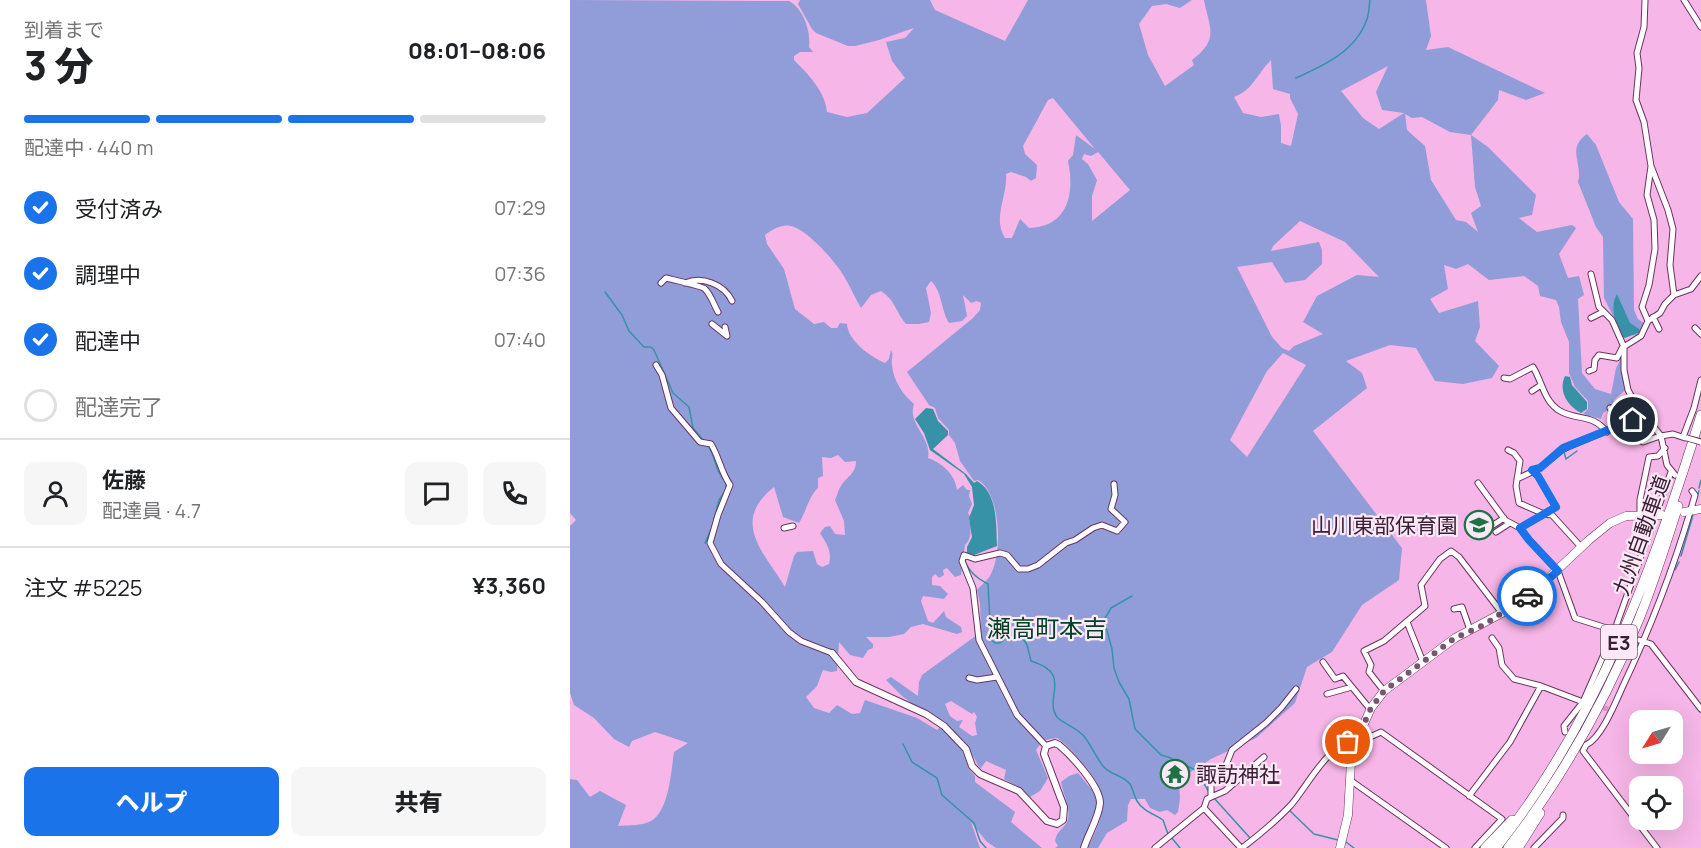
<!DOCTYPE html>
<html lang="ja">
<meta charset="utf-8">
<style>
body{margin:0;font-family:Manrope,"Noto Sans JP",sans-serif;background:#f6f6f6;color:#202124;height:100vh;display:flex;flex-direction:column;font-size:22px;white-space:nowrap}
*{box-sizing:border-box;margin:0}
p{font-size:20px;color:#757577}
.icon{flex:none;width:33px;height:33px;fill:none;stroke:currentColor;stroke-width:2;stroke-linecap:round;stroke-linejoin:round}
.map{position:relative;flex:1;overflow:hidden}
.panel{display:flex;flex-direction:column;background:#fff;width:570px}
.panel>*{flex:none}
.needle{width:39px;rotate:233deg}
.buttons{position:absolute;left:1059px;top:710px;display:grid;gap:12px}
.buttons a{display:grid;place-items:center;width:54px;height:54px;border-radius:12px;background:#fff;box-shadow:0 6px 24px #0002;font-size:30px}
.pin{position:absolute;display:grid;place-items:center;width:51px;height:51px;color:#fff;margin:-26px;border:3px solid #fff;border-radius:50%;box-shadow:0 2px 6px #0007}
.courier{position:absolute;display:grid;place-items:center;width:60px;height:60px;margin:-30px;border:4px solid #1a73e8;border-radius:50%;background:#fff;color:#222;box-shadow:0 2px 8px #0007}
.summary em{font-style:normal;font-weight:800}
.summary div{display:flex;flex-direction:column-reverse}
.summary{display:flex;align-items:center;justify-content:space-between;height:102px;padding:0 24px}
h1{font-size:39px;font-weight:800;line-height:45px}
.bar{display:grid;grid-template-columns:repeat(4,1fr);gap:9px 6px;align-content:center;height:72px;padding:0 24px}
.bar i{height:8px;border-radius:4px;background:#e0e0e0}
.bar .current{background:#1a73e8}
.bar p{grid-column:span 4}
.line{display:flex;align-items:center;gap:15px;padding:0 24px;border-top:2px solid #e0e0e0}
.line div{flex:1}
.round{display:grid;place-items:center;flex:none;width:63px;height:63px;border-radius:12px;background:#f6f6f6}
ol{padding:0 24px;list-style:none}
li{display:flex;align-items:center;gap:18px;height:66px}
li p{margin-inline-start:auto}
li .icon{padding:6px;border-radius:50%;background:#1a73e8;color:#fff;stroke-width:4}
li:last-child{color:#757577}
li i{width:33px;height:33px;border:3px solid #e0e0e0;border-radius:50%}
.primary-button{display:flex;gap:12px;margin-top:auto;padding:12px 24px}
.primary-button a{flex:1;height:69px;border-radius:12px;background:#1a73e8;color:#fff;font-size:24px;font-weight:800;line-height:69px;text-align:center}
.primary-button a+a{background:#f6f6f6;color:#202124}
main{display:flex;flex:1;min-height:0}
.map>svg:first-child{display:block}
.green{fill:#909dd9;fill-rule:evenodd}
.water{fill:#3792a7}
.lines{fill:none;stroke-linecap:round;stroke-linejoin:round}
.stream{stroke:#3792a7;stroke-width:1.5}
.minor-tunnel{stroke:#d098c3;stroke-width:5;stroke-dasharray:5 2.5;stroke-linecap:butt}
.minor-casing{stroke:#6a345f;stroke-width:7}
.tertiary-casing{stroke:#6a345f;stroke-width:8}
.secondary-casing{stroke:#6a345f;stroke-width:9}
.motorway-casing{stroke:#6a345f;stroke-width:10}
.minor{stroke:#fff;stroke-width:5}
.tertiary{stroke:#fff;stroke-width:6}
.secondary{stroke:#fff;stroke-width:8}
.motorway{stroke:#fff;stroke-width:9}
.minor-bridge-casing{stroke:#6a345f;stroke-width:7;stroke-linecap:butt}
.minor-bridge{stroke:#fff;stroke-width:5}
.done{stroke:#7b5473;stroke-width:6;stroke-dasharray:0 10.8}
.route{stroke:#1a73e8;stroke-width:8}
.labels{text-anchor:middle;dominant-baseline:central;stroke-width:4.5;stroke-linejoin:round;paint-order:stroke}
.shield{fill:#fce8f6;stroke:#745c6e;stroke-width:1.5}
.shield-label{font-size:20px;font-weight:bold;fill:#392034}
.poi-label{font-size:21px;fill:#392034;stroke:#fce8f6;text-anchor:end}
.street-label{font-size:21px;fill:#392034;stroke:#fce8f6}
.quarter-label{font-size:24px;fill:#014022;stroke:#fce8f6}
</style>
<main>
<section class="panel">
<div class="summary"><div><h1>3 分</h1><p>到着まで</p></div><em>08:01–08:06</em></div>
<div class="bar"><i class="current"></i><i class="current"></i><i class="current"></i><i></i><p>配達中 · 440 m</p></div>
<ol>
<li><svg class="icon" aria-label="check" viewBox="0 0 24 24"><path d="M5 12l5 5 9-10"/></svg>受付済み<p>07:29</p></li>
<li><svg class="icon" aria-label="check" viewBox="0 0 24 24"><path d="M5 12l5 5 9-10"/></svg>調理中<p>07:36</p></li>
<li><svg class="icon" aria-label="check" viewBox="0 0 24 24"><path d="M5 12l5 5 9-10"/></svg>配達中<p>07:40</p></li>
<li><i></i>配達完了</li>
</ol>
<div class="line" style="height:108px"><a class="round"><svg class="icon" aria-label="person" viewBox="0 0 24 24"><circle cx="12" cy="8" r="4"/><path d="M4 21q1-7 8-7t8 7"/></svg></a><div><b>佐藤</b><p>配達員 · 4.7</p></div><a class="round"><svg class="icon" aria-label="chat" viewBox="0 0 24 24"><path d="M4 5h16v11H9l-5 4z"/></svg></a><a class="round"><svg class="icon" aria-label="phone" viewBox="0 0 24 24"><path d="M5 4h4l2 5-3 2q2 4 5 5l2-3 5 2v4C11 20 4 13 5 4z"/></svg></a></div>
<div class="line" style="height:78px"><div>注文 #5225</div><b>¥3,360</b></div>
<div class="primary-button"><a>ヘルプ</a><a>共有</a></div>
</section>
<div class="map">
<svg width="1131" height="848" viewBox="0 0 1131 848">
<rect width="100%" height="100%" fill="#f6b6e7"/>
<path class="green" d="M0 0 219 1C234 9 241 32 239 47L243 52H230L224 56V60C238 74 255 91 257 112L277 117 297 113 335 78 322 61 316 42 335 38 344 28 309 40 285 46H278L246 33 242 29 228 4 230 0H360L365 10 435 41 458 0H622L610 8 596 4 582 6 569 24 578 55 595 86 624 65 622 60C649 39 640 30 634 0H856L861 36 856 50 878 47 975 93 956 100 929 90 928 100 901 135 918 147 966 195 962 215 949 218 967 232 1002 225 1006 228 989 254 998 278 1009 276 1014 295 1008 299 1012 373 1025 389 1041 394 1046 368 1052 357 1055 390 1044 400 1042 407 1033 413 1031 419 1013 414 1018 409V401L1005 387 999 373V342L991 322 989 307 986 300 970 296 968 286 954 276 919 280 898 264 886 269 874 265 878 289 860 299 869 313 908 301 910 327 905 341 929 366 922 378 893 384 865 381 846 348 820 345 776 361 792 373 797 388 743 431 832 548 829 580 792 605 762 652 737 667 725 703 686 738 641 759 611 778 609 783 610 798 608 812 605 815 597 810 590 812 580 808 575 799H561L558 805 557 821 537 833 528 848H518C534 812 542 801 516 767 506 756 499 746 487 738 476 739 472 741 466 750L478 778 470 791 460 797 452 789 434 779 436 770 416 761 411 768 409 767 396 743 370 719 348 708 332 696 316 680 321 677 348 696 349 682 352 675 411 632 410 604 407 590C411 585 417 581 420 576 433 554 431 493 408 480L404 481 390 461 385 443 379 435V430L368 418 365 408 359 405 337 372 403 318 410 310 411 303 407 301 401 303 393 295 397 316 392 321 379 323C371 310 372 291 361 281L356 288 361 313 359 322 349 324H336C325 311 326 301 311 291L301 295 291 308C285 298 281 288 275 278 267 263 238 230 221 226 212 224 203 229 195 235L197 244 214 269 225 309 244 324 254 322 261 328H267L270 323 277 324C278 341 301 357 315 363L319 359 321 350C324 356 321 358 322 365 323 380 333 395 344 404 337 424 362 437 358 458 372 463 385 474 387 490L393 485 397 490H400L399 496 402 504 398 513 400 516 399 521 401 523C400 532 402 538 395 545L391 575 385 577 377 568 373 570 374 575 369 578 365 574 362 577V585L370 586 378 594 374 599 353 596 351 601 358 621 363 623 374 611 376 617 391 627 392 632 387 634 353 624 341 627 334 634 319 637H296L303 644V648L298 650 293 658 280 655 269 642 267 671 261 672 253 670 247 686 236 697 244 708 259 713 267 705 282 714 290 713 295 700 347 718 367 730 370 727 385 739 393 752 399 769 405 776V782L445 812 441 822 472 848H426L416 841 401 822 410 848H0V779L7 780 20 797 30 791 56 805 48 826C57 825 67 826 76 823 99 818 101 771 104 752L118 743 85 732 62 741 59 747 44 739 24 718 4 705 0 693V526L6 520 0 513ZM701 60 703 89 720 94V98L728 114 721 146 711 143V126L709 114 691 117 673 113 664 97C683 90 687 74 701 60ZM818 66 806 92 812 110 834 113 809 129 793 118 771 91ZM483 98 525 149 506 135 503 155 498 161C505 194 498 227 459 228L450 219 442 238H435C422 218 438 195 436 174L441 172 456 177 461 181 466 178 467 165 455 154 453 146 478 100ZM835 114 842 118 852 117 880 132 901 135 905 187 911 206 901 213 908 232 896 222 886 220 861 180 855 146 837 130ZM528 152 560 190 522 221V196L527 180 518 164 512 159 514 154 521 156ZM730 221 775 242 809 277 787 275 747 296 733 322 753 334 724 346 719 351 712 348 702 337 667 267 702 262 715 283 735 280 752 264V250L749 242 701 251 703 246ZM713 353 736 365 677 457 660 440 697 371ZM268 455 275 462 286 461C286 474 277 476 271 486 268 490 267 496 265 500L274 521 275 535 265 534 260 526 255 527 250 533C257 544 262 551 259 564L252 567 247 564 243 551 227 552 224 556 215 587C194 552 160 522 204 487L213 517 229 523C236 512 239 496 248 488V478L253 476 252 457 261 458ZM381 701 402 714 404 712 407 717 405 723 407 735 402 736 389 727 393 720 387 721 380 716 375 704Z
M1017 134 1026 145 1049 202 1063 219 1064 310 1068 319 1075 324 1068 335 1053 336 1034 298 1033 237 1026 227 1008 182C1013 162 996 149 1017 134Z
M508 773 527 796V806L510 848H485L488 846 485 841C488 830 489 833 495 825 504 814 493 794 491 782L499 776Z"/>
<path class="water" d="M1047 294 1060 323 1069 329 1070 332 1055 338 1051 336C1046 322 1039 307 1047 294Z
M995 376 1000 377 1002 385 1017 402V409L1011 413C997 406 988 391 995 376Z
M356 408 363 409 368 421 378 431V435L363 449 396 474 404 483 407 481C428 493 426 525 427 546L404 555 397 553V547L402 537 399 518 404 505 402 487 394 474 360 450 354 433 345 419Z"/>
<g class="lines">
<path class="stream" d="M726 78C755 65 786 51 797 19 799 13 799 6 800 0
M35 292 52 315 59 331 74 347H81L84 350 103 393 119 407 123 428 133 440
M138 446C145 455 145 469 153 479
M998 450 994 452 996 459 1007 451
M1129 488 1131 480
M1128 494 1129 491
M144 519 149 500 156 490V485
M135 543 142 527
M398 554 395 561C400 573 407 578 418 584L421 640 425 643H430L447 629 457 645 461 661C504 674 473 697 487 717 489 721 505 727 513 735 521 744 525 756 533 766 540 775 553 775 560 784 563 789 564 796 567 801 573 811 584 814 593 820L598 834
M1111 556 1123 515
M1105 570 1109 562
M562 596 541 608 534 620 542 649 544 668 549 682 559 699 565 729 591 755 601 758 612 769 619 767 626 770 639 792
M333 744 342 762 367 778 372 795 404 823 410 841 416 848
M644 798 681 839
M718 809 744 834 768 840
M700 822 707 816
M601 837 610 848
M776 842 784 848"/>
<path class="minor-tunnel" d="M1026 706 1038 709"/>
<g class="minor-casing">
<path id="minor" d="M1075 0 1074 27 1067 53 1069 68 1066 100 1074 122 1081 166 1098 210 1103 229 1100 265 1104 295
M1114 0 1131 27
M1021 274 1029 307 1042 320 1054 347V370L1058 390 1065 403 1091 436 1097 465 1105 475
M91 283 96 278C104 280 132 286 135 289 141 295 144 305 148 312
M115 283C132 276 154 284 162 301
M1083 317 1089 329
M1021 318 1033 312
M1078 321 1072 307 1079 285 1085 249 1084 220 1077 195 1081 166
M142 324 157 336 155 327
M1125 328 1131 334
M86 365 92 375 101 408 130 442 141 444C149 457 151 472 160 485L148 515 140 543 151 564 192 602 219 632 231 641 262 653
M1019 371 1024 369 1025 360 1029 355 1047 358 1052 348 1071 336 1078 321 1090 313 1095 304 1104 295 1121 289 1131 276
M934 378 940 379 963 367C972 381 974 402 990 411 1008 421 1021 413 1037 432
M962 391 971 385
M1040 408 1049 427
M1091 436 1103 434 1115 438
M1113 437 1124 408 1131 380
M1073 442 1090 436
M938 450 944 453 950 461 946 486 949 503 974 514 982 515 1011 547
M947 479 970 468 993 449 1063 420 1067 412 1071 410
M908 483 935 520 950 528 959 540 988 571 1005 618 1049 632
M1070 516V500L1079 457 1088 456 1095 448
M214 528 223 526
M950 528 986 507 968 476 962 470
M926 532 940 523
M908 535 934 518
M884 609 892 607 900 630
M837 622 853 662
M922 638 929 648 932 665 944 679 971 686 1013 702
M1069 640 1081 644 1131 709
M753 662 765 679 773 676 800 709
M399 678 407 680 427 677
M814 691 799 672 801 665 794 651 814 641 855 606 851 585 870 559 881 551 889 557 932 613
M757 694 782 687
M995 732 994 726 1013 702 1045 629 1101 472
M789 733 800 737 811 732 932 819 905 848
M476 746 447 715 409 640 403 588 392 561 394 555 405 559 430 553 437 555 449 569H458L468 565 496 543 505 540 523 528 532 525 547 531 555 522 541 509 545 495 544 484
M780 780 876 848
M899 796 940 742 971 686
M641 797 655 791 694 757
M634 808 671 848
M585 848 634 808 637 799 641 797V785L654 770 662 750 696 723 711 708 726 689
M672 848C689 835 706 821 721 805 737 787 759 741 786 742
M964 848 993 818V815
M1087 848 1013 751 1016 745C1031 738 1045 704 1052 688 1082 625 1106 562 1125 495L1122 491"/>
</g>
<g class="tertiary-casing">
<path id="tertiary" d="M262 653 286 682 356 714 374 726 396 749 402 766 410 774 449 791 477 821 487 824 493 820 494 807 474 754 476 746 485 743 489 745C501 755 530 786 530 803 529 818 518 834 514 848"/>
</g>
<g class="secondary-casing">
<path id="secondary" d="M1114 512 1131 509
M770 848 778 815 781 762 786 742 801 708 814 691 885 638 932 613 969 587 1019 540 1040 523 1056 516 1092 515"/>
</g>
<g class="motorway-casing">
<path id="motorway" d="M915 848 942 820
M926 848C1027 721 1084 568 1131 415
M938 848C992 778 1036 700 1069 619 1084 582 1096 544 1108 506
M948 848 970 813"/>
</g>
<use href="#minor" class="minor"/>
<use href="#tertiary" class="tertiary"/>
<use href="#secondary" class="secondary"/>
<use href="#motorway" class="motorway"/>
<g class="minor-bridge-casing">
<path id="minor-bridge" d="M1117 438 1131 442"/>
</g>
<use href="#minor-bridge" class="minor-bridge"/>
</g>
<g class="lines">
<path class="done" d="M778 742H786L801 708 814 691 885 638 914 625 957 596"/>
<path class="route" d="M957 596 988 571 959 540 950 528 986 507 968 476 962 470 970 468 993 448 1063 420"/>
</g>
<defs>
<g id="school-ring" transform="scale(1.5)"><circle r="9.5" fill="#fce8f6" stroke="#1d7345" stroke-width="1.5"/><path d="M0-5L7-2L0 1L-7-2ZM-4 1L0 2.5L4 1V4Q0 6-4 4Z" fill="#1d7345"/></g>
<g id="temple-ring" transform="scale(1.5)"><circle r="9.5" fill="#fce8f6" stroke="#1d7345" stroke-width="1.5"/><path d="M0-6L5-2H3V0L6.5 2.5H4V6H1.5V3h-3V6H-4V2.5H-6.5L-3 0V-2H-5Z" fill="#1d7345"/></g>
</defs>
<g fill-rule="evenodd">
<use href="#school-ring" x="909" y="525"/>
<use href="#temple-ring" x="605" y="774"/>
</g>
<g class="labels">
<rect class="shield" x="1031" y="625" width="36" height="34" rx="4.5"/>
<g class="shield-label">
<text x="1049" y="642">E3</text>
</g>
<g class="poi-label">
<text x="888" y="525">山川東部保育園</text>
<text x="626" y="774" text-anchor="start">諏訪神社</text>
</g>
<g class="street-label">
<text transform="translate(1071 535) rotate(-70)">九州自動車道</text>
</g>
<g class="quarter-label">
<text x="477" y="627">瀬高町本吉</text>
</g>
</g>
</svg>
<div class="buttons">
<a><svg class="needle" viewBox="-14 -14 28 28"><path d="M0-13l5 13h-10z" fill="#e53935"/><path d="M0 13l5-13h-10z" fill="#757577"/></svg></a>
<a><svg class="icon" aria-label="locate" viewBox="0 0 24 24"><circle cx="12" cy="12" r="6"/><path d="M12 2v4M12 18v4M2 12h4M18 12h4"/></svg></a>
</div>
<div class="pin" style="left:778px;top:742px;background:#ea580c"><svg class="icon" aria-label="bag" viewBox="0 0 24 24"><path d="M5 8h14l-1 12H6zM9 8a3 3 0 0 1 6 0"/></svg></div>
<div class="pin" style="left:1063px;top:420px;background:#1f2937"><svg class="icon" aria-label="home" viewBox="0 0 24 24"><path d="M3 11l9-7 9 7M6 9v11h12V9"/></svg></div>
<div class="courier" style="left:957px;top:596px"><svg class="icon" aria-label="car" viewBox="0 0 24 24"><path d="M5 17H2v-5l4-1 3-4h7l3 4 3 1v5h-3M9 17h6M6 11h13"/><circle cx="7" cy="17" r="2"/><circle cx="17" cy="17" r="2"/></svg></div>
</div>
</main>
